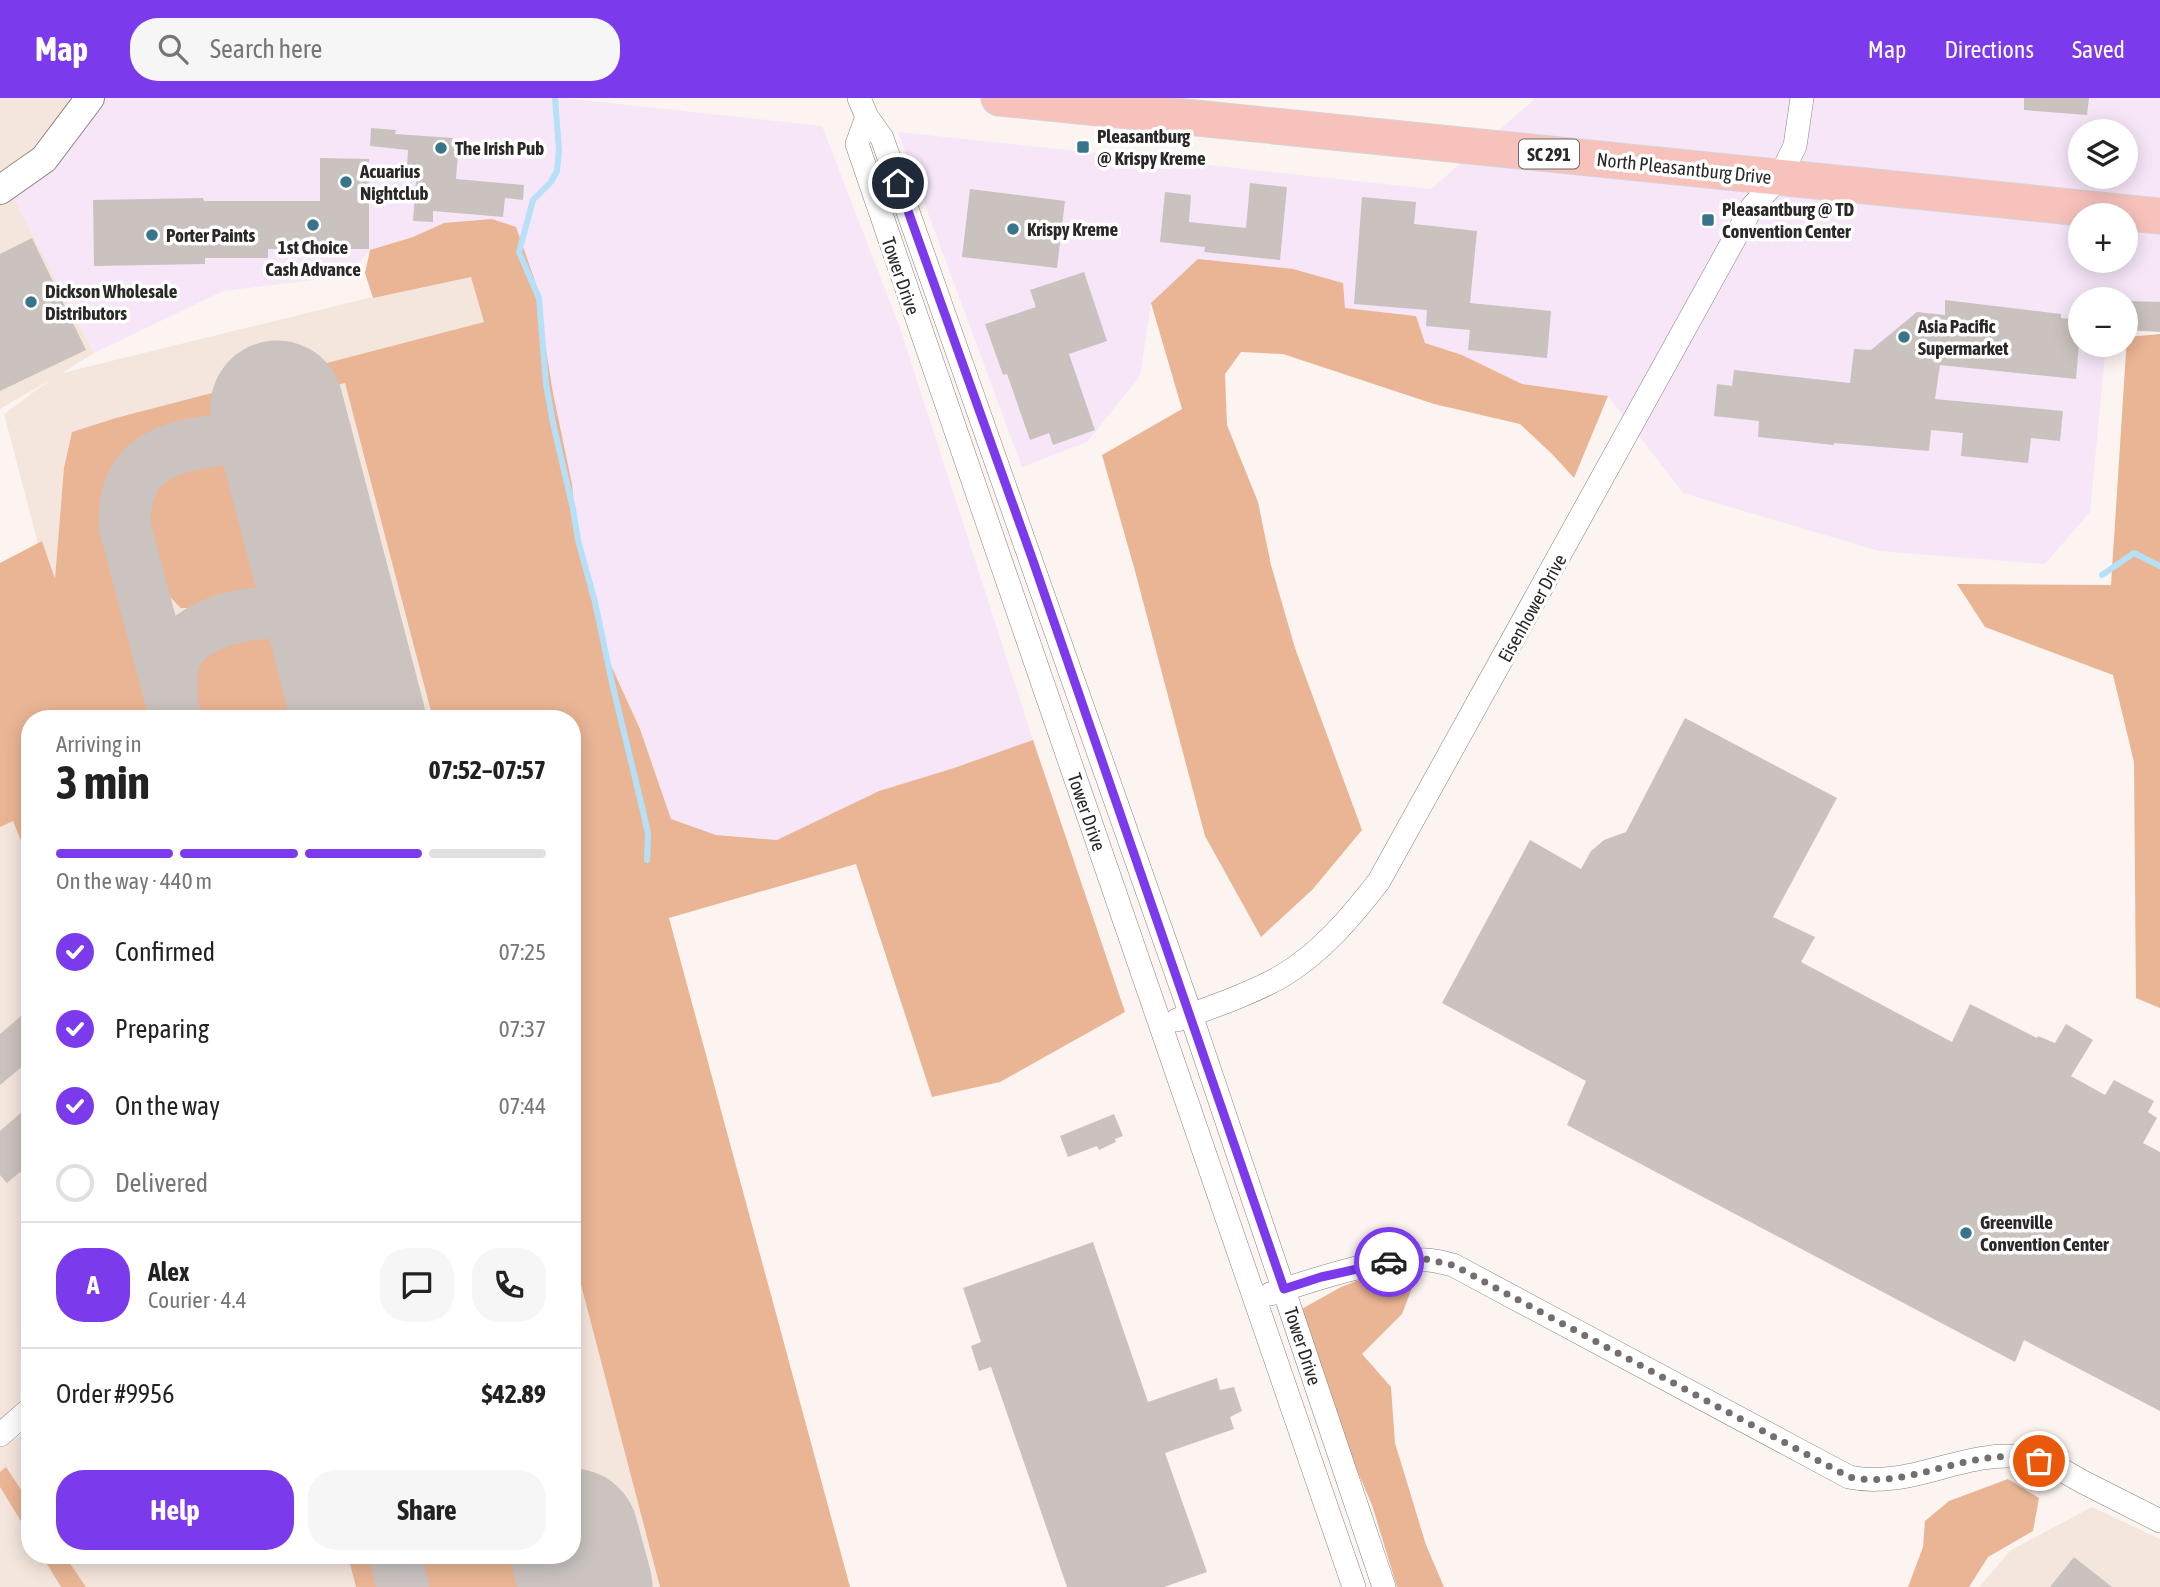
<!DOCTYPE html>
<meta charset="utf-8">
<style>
body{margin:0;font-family:"Asap Condensed",sans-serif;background:#f6f6f6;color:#222;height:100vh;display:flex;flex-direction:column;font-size:26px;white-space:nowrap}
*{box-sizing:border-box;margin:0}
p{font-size:23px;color:#767676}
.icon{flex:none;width:38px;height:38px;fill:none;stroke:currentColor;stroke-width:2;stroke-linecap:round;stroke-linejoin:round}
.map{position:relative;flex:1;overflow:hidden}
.panel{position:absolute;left:21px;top:612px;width:560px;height:854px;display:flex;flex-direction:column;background:#fff;border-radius:28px;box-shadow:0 4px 18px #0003}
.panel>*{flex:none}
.fabs{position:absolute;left:2068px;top:21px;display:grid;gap:14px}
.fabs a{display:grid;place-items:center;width:70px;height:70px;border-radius:50%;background:#fff;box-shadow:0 4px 18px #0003;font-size:35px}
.pin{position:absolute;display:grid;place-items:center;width:60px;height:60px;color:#fff;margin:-30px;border:4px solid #fff;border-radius:50%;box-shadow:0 2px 7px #0007}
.courier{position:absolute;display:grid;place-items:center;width:70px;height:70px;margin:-35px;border:5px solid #7c3aed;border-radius:50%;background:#fff;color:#222;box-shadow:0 2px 9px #0007}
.overview em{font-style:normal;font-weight:700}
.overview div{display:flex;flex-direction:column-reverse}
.overview{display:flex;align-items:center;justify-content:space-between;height:119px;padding:0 35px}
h1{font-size:46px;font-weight:700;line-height:52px}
.bar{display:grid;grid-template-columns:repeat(4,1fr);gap:10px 7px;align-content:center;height:84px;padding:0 35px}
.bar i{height:9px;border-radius:5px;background:#e0e0e0}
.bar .active{background:#7c3aed}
.bar p{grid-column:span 4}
.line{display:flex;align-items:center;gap:18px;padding:0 35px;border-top:2px solid #e0e0e0}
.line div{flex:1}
.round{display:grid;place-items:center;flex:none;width:74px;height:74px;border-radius:28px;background:#f6f6f6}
ol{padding:0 35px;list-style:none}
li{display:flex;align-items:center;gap:21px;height:77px}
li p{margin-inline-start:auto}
li .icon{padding:7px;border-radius:50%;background:#7c3aed;color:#fff;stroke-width:4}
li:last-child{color:#767676}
li i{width:38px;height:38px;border:4px solid #e0e0e0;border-radius:50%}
.action{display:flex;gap:14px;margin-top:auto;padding:14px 35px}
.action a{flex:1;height:80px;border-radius:28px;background:#7c3aed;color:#fff;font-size:28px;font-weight:700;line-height:80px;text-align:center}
.action a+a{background:#f6f6f6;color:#222}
header{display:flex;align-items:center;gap:42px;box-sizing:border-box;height:98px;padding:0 35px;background:#7c3aed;color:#fff}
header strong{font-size:33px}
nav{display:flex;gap:38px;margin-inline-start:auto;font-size:24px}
.search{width:490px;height:63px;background:#f6f6f6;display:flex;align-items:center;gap:18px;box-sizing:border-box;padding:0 24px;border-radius:28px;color:#767676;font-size:26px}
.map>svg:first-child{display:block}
.commercial{fill:#f6e6f8;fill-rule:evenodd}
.built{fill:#f5e6dd}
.green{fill:#eab595}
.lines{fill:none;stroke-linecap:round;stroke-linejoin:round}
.stream{stroke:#b6e0f7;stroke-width:6}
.taxiway{stroke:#cac3c0;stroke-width:52}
.runway{stroke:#cac3c0;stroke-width:133}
.building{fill:#cac2be}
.minor-casing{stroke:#88827e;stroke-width:24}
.tertiary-casing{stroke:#88827e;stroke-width:30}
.primary-casing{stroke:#d5d4d4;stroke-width:37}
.minor{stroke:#fff;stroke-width:23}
.tertiary{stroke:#fff;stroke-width:28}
.primary{stroke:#f7c2bc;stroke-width:35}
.done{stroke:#746f6d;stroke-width:7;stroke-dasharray:0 12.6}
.route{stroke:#7c3aed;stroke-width:9}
.poi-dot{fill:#38758b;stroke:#fff;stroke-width:2.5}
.labels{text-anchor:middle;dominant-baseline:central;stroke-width:7;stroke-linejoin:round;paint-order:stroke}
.shield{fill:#fff;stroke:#6b6868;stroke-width:2}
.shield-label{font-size:18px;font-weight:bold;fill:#2b2827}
.poi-label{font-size:19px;font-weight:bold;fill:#2b2827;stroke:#fff;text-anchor:start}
.street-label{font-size:19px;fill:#2b2827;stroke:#fff}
</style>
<header>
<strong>Map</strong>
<div class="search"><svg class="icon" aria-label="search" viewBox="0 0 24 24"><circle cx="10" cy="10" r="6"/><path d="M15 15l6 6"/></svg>Search here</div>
<nav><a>Map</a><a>Directions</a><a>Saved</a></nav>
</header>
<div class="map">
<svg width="2160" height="1489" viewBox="0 0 2160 1489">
<rect width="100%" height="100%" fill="#fcf4f0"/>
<path class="commercial" d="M75 0H564L822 28 900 230 1033 642 954 670 879 693 777 742 716 737 671 721 640 631 609 563 579 455 572 386 553 295 535 183 444 125 413 139 370 152 346 178 223 193 94 255 19 110 7 80Z
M1536 0H2160V217L2126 215V201H2081V247H2106L2090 414 2045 466 1879 453 1683 395 1608 298 1522 286 1462 257 1425 245 1416 218 1344 210 1151 205 1140 278 1087 344 1022 369 898 34 1431 91ZM2081 33H2126V79H2081ZM2081 117H2126V163H2081Z"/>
<path class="built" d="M0 0H75L61 31 7 81 19 110 94 255 62 275 491 170 838 1489H62L44 1458H572V621H84L4 316 50 282 0 311Z
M13 722 30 765V1210L21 1232 20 1303 4 1349 30 1330V1434L0 1383V729Z
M0 1389 30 1438V1458H42L61 1489H0Z
M2092 1409 2160 1441V1489H1979L2011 1452Z"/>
<path class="green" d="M492 121 516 129 535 183 553 295 572 386 579 455 609 563 640 631 671 721 716 737 777 742 879 693 954 670 1033 642 1125 914 1000 984 932 999 856 766 669 820 850 1489H660L572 1152V621H433L345 285 174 331C149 341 120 354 110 382 107 391 107 401 105 410L160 621H30V765L13 723 0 729V465L42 443 55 481 64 370 72 334 116 320 484 224 471 179 373 200 365 175 370 152 413 139 444 125Z
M1198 161 1293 171 1343 185 1345 210 1416 218 1425 245 1462 257 1522 286 1608 298 1574 380 1552 356 1520 326 1434 306 1283 256 1241 254 1225 276 1227 327 1258 404 1271 467 1295 550 1362 732 1313 791 1261 839 1205 738 1135 473 1102 357 1182 311 1151 205Z
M2160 236V910L2136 900 2134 664 2113 577 1985 529 1957 486 2111 487 2127 239Z
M225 360 259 492C231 508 213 510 181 510 163 494 155 472 151 448 149 437 144 422 144 410 147 370 193 363 225 360Z
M269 532 293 621H195C192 608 184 591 187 577 193 541 240 534 269 532Z
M1382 1173 1415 1182 1402 1216 1362 1256 1391 1289 1395 1345 1426 1447 1444 1489H1397L1372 1407 1342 1337 1300 1212 1341 1189Z
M6 1369 30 1405V1438L0 1389V1374Z
M2008 1381 2039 1400 2033 1433 1988 1459 1969 1489H1908L1923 1449 1925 1423 1949 1403Z
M42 1458H65L86 1489H61Z
M348 1458H371L380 1489H356Z
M414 1458H513L521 1489H422Z"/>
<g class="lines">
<path class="stream" d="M555 0 559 52 557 73 551 84 533 102 519 154 539 200 546 286 553 325 573 411 578 442 595 504 612 585 643 713 648 736 647 762
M2102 477 2134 455 2160 468"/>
<path class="taxiway" d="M172 601C171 583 170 565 181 549 203 517 287 503 320 527 332 535 337 550 343 563
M176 621 125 429C122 368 157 351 211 343 231 340 251 338 269 348 282 356 289 369 296 381
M395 1458 403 1489"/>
<path class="runway" d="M277 309 359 621
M572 1437 586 1489"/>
</g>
<path class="building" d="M2024 0H2089L2087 17 2024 12Z
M371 30 396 32 395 36 453 40 452 44H459L456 81 524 87 523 102 505 100 503 119 433 113V124L413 123 417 71 407 70 408 52 370 48Z
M320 60 369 61V151H268V160H205V166L94 168 93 102 203 100 204 103H320Z
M1250 85 1287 89 1280 162 1204 154 1205 149 1160 144 1165 94 1191 97 1189 124 1246 130Z
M970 91 1065 103 1057 170 962 159Z
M1362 99 1416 104 1414 126 1477 133 1470 205 1551 213 1547 260 1468 252 1470 232 1426 228 1427 212 1354 206Z
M32 140 86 252 0 293V156Z
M1084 174 1107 243 1069 256 1095 332 1053 347 1049 335 1030 342 1007 276 1003 277 985 226 1036 209 1030 192Z
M1945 202 2061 216V220L2081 222 2076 281 1940 267 1935 301 2063 313 2060 343 2031 340 2028 365 1961 358 1963 335 1931 332 1929 353 1834 345V347L1758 339 1759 323 1714 318 1717 286 1732 288 1734 272 1850 285 1854 251 1871 252 1917 214 1945 217Z
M2126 203 2160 204V234L2126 232Z
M1685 620 1837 700 1773 819 1815 839 1801 864 1952 944 1970 906 2037 940 2038 938 2055 945 2066 926 2093 942 2071 978 2105 997 2114 982 2154 1003 2148 1014 2157 1020 2143 1045 2160 1054V1313L2024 1242 2015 1264 1567 1027 1586 983 1442 905 1530 742 1581 771 1591 753 1604 742 1626 734Z
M21 918 30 927V962L0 987V936Z
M30 1007V1085L20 1074 7 1085 0 1077V1033Z
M1114 1016 1123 1038 1115 1041 1116 1044 1099 1052 1097 1048 1068 1059 1060 1038Z
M1093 1144 1148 1304 1217 1280 1220 1292 1234 1289 1242 1313 1230 1319 1234 1331 1165 1355 1207 1474 1164 1489H1067L991 1269 979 1273 971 1248 981 1244 963 1190Z
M2074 1459 2112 1489H2050Z"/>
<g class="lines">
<g class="minor-casing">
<path id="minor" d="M859 0 867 19 882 40 1191 917 1384 1489
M867 19 857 46 1354 1489
M1177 922C1209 910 1253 895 1282 878 1321 855 1352 818 1379 783L1752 109 1779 80 1795 48 1802 0
M1270 1196C1313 1182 1381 1158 1426 1162 1435 1162 1444 1165 1453 1167L1849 1379C1909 1392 1964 1351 2024 1359 2045 1361 2065 1374 2083 1384 2109 1397 2134 1410 2160 1423
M0 1337 30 1311"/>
</g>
<g class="tertiary-casing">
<path id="tertiary" d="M0 92 44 61 90 0"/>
</g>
<g class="primary-casing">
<path id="primary" d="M999 0 2160 118"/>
</g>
<use href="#minor" class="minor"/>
<use href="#tertiary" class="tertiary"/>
<use href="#primary" class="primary"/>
</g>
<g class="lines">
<path class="done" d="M1389 1164 1425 1161 1453 1167 1849 1379C1914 1393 1975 1344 2039 1363"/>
<path class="route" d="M898 85 1032 460 1284 1191 1321 1179 1389 1164"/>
</g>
<g class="poi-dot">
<rect x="1076" y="42" width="14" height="14" rx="3.5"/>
<circle cx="441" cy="50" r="7"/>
<circle cx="346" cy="84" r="7"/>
<rect x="1701" y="115" width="14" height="14" rx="3.5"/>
<circle cx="313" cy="127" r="7"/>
<circle cx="1013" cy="131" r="7"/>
<circle cx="152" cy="137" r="7"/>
<circle cx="31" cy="204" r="7"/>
<circle cx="1904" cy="239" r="7"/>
<circle cx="1966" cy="1135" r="7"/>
</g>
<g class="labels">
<rect class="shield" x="1519" y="41.5" width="60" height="29" rx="5"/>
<g class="shield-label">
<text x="1549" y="56">SC 291</text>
</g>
<g class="poi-label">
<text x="1097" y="38">Pleasantburg<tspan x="1097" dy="22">@ Krispy Kreme</tspan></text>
<text x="455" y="50">The Irish Pub</text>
<text x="360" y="73">Acuarius<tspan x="360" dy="22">Nightclub</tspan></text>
<text x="1722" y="111">Pleasantburg @ TD<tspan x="1722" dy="22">Convention Center</tspan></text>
<text x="1027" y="131">Krispy Kreme</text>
<text x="166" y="137">Porter Paints</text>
<text x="313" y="149" text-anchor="middle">1st Choice<tspan x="313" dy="22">Cash Advance</tspan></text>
<text x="45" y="193">Dickson Wholesale<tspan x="45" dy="22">Distributors</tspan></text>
<text x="1918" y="228">Asia Pacific<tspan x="1918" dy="22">Supermarket</tspan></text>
<text x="1980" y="1124">Greenville<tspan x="1980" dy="22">Convention Center</tspan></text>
</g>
<g class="street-label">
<text transform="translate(1684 70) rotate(6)">North Pleasantburg Drive</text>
<text transform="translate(901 178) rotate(71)">Tower Drive</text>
<text transform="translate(1532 510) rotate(-61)">Eisenhower Drive</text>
<text transform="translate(1087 714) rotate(71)">Tower Drive</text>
<text transform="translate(1303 1248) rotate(72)">Tower Drive</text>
</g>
</g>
</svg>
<div class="fabs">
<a><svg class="icon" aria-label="layers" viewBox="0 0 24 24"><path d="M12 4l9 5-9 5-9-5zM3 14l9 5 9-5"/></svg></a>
<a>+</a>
<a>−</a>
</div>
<div class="pin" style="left:2039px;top:1363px;background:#ea580c"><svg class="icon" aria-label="bag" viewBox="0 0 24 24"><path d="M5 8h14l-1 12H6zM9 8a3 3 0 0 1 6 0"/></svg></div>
<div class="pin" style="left:898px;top:85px;background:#1f2937"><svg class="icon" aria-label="home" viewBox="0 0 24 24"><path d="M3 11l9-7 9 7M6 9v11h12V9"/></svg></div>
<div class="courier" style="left:1389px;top:1164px"><svg class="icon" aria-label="car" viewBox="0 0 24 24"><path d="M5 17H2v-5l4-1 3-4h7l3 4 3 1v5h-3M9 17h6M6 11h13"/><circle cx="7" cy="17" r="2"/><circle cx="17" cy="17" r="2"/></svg></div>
<section class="panel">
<div class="overview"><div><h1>3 min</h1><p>Arriving in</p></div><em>07:52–07:57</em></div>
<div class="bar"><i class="active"></i><i class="active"></i><i class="active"></i><i></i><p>On the way · 440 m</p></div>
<ol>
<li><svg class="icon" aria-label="check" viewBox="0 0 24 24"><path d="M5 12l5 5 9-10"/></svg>Confirmed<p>07:25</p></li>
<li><svg class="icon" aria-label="check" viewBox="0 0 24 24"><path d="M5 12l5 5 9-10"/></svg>Preparing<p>07:37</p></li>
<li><svg class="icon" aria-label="check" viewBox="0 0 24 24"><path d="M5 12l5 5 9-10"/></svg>On the way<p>07:44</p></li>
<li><i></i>Delivered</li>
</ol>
<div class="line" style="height:126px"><b class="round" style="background:#7c3aed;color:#fff">A</b><div><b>Alex</b><p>Courier · 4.4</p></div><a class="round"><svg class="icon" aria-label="chat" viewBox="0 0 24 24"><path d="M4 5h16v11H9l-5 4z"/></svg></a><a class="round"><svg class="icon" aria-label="phone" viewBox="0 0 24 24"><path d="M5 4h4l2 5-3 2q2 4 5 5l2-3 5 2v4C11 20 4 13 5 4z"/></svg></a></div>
<div class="line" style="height:91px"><div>Order #9956</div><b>$42.89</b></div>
<div class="action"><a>Help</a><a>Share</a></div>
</section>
</div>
